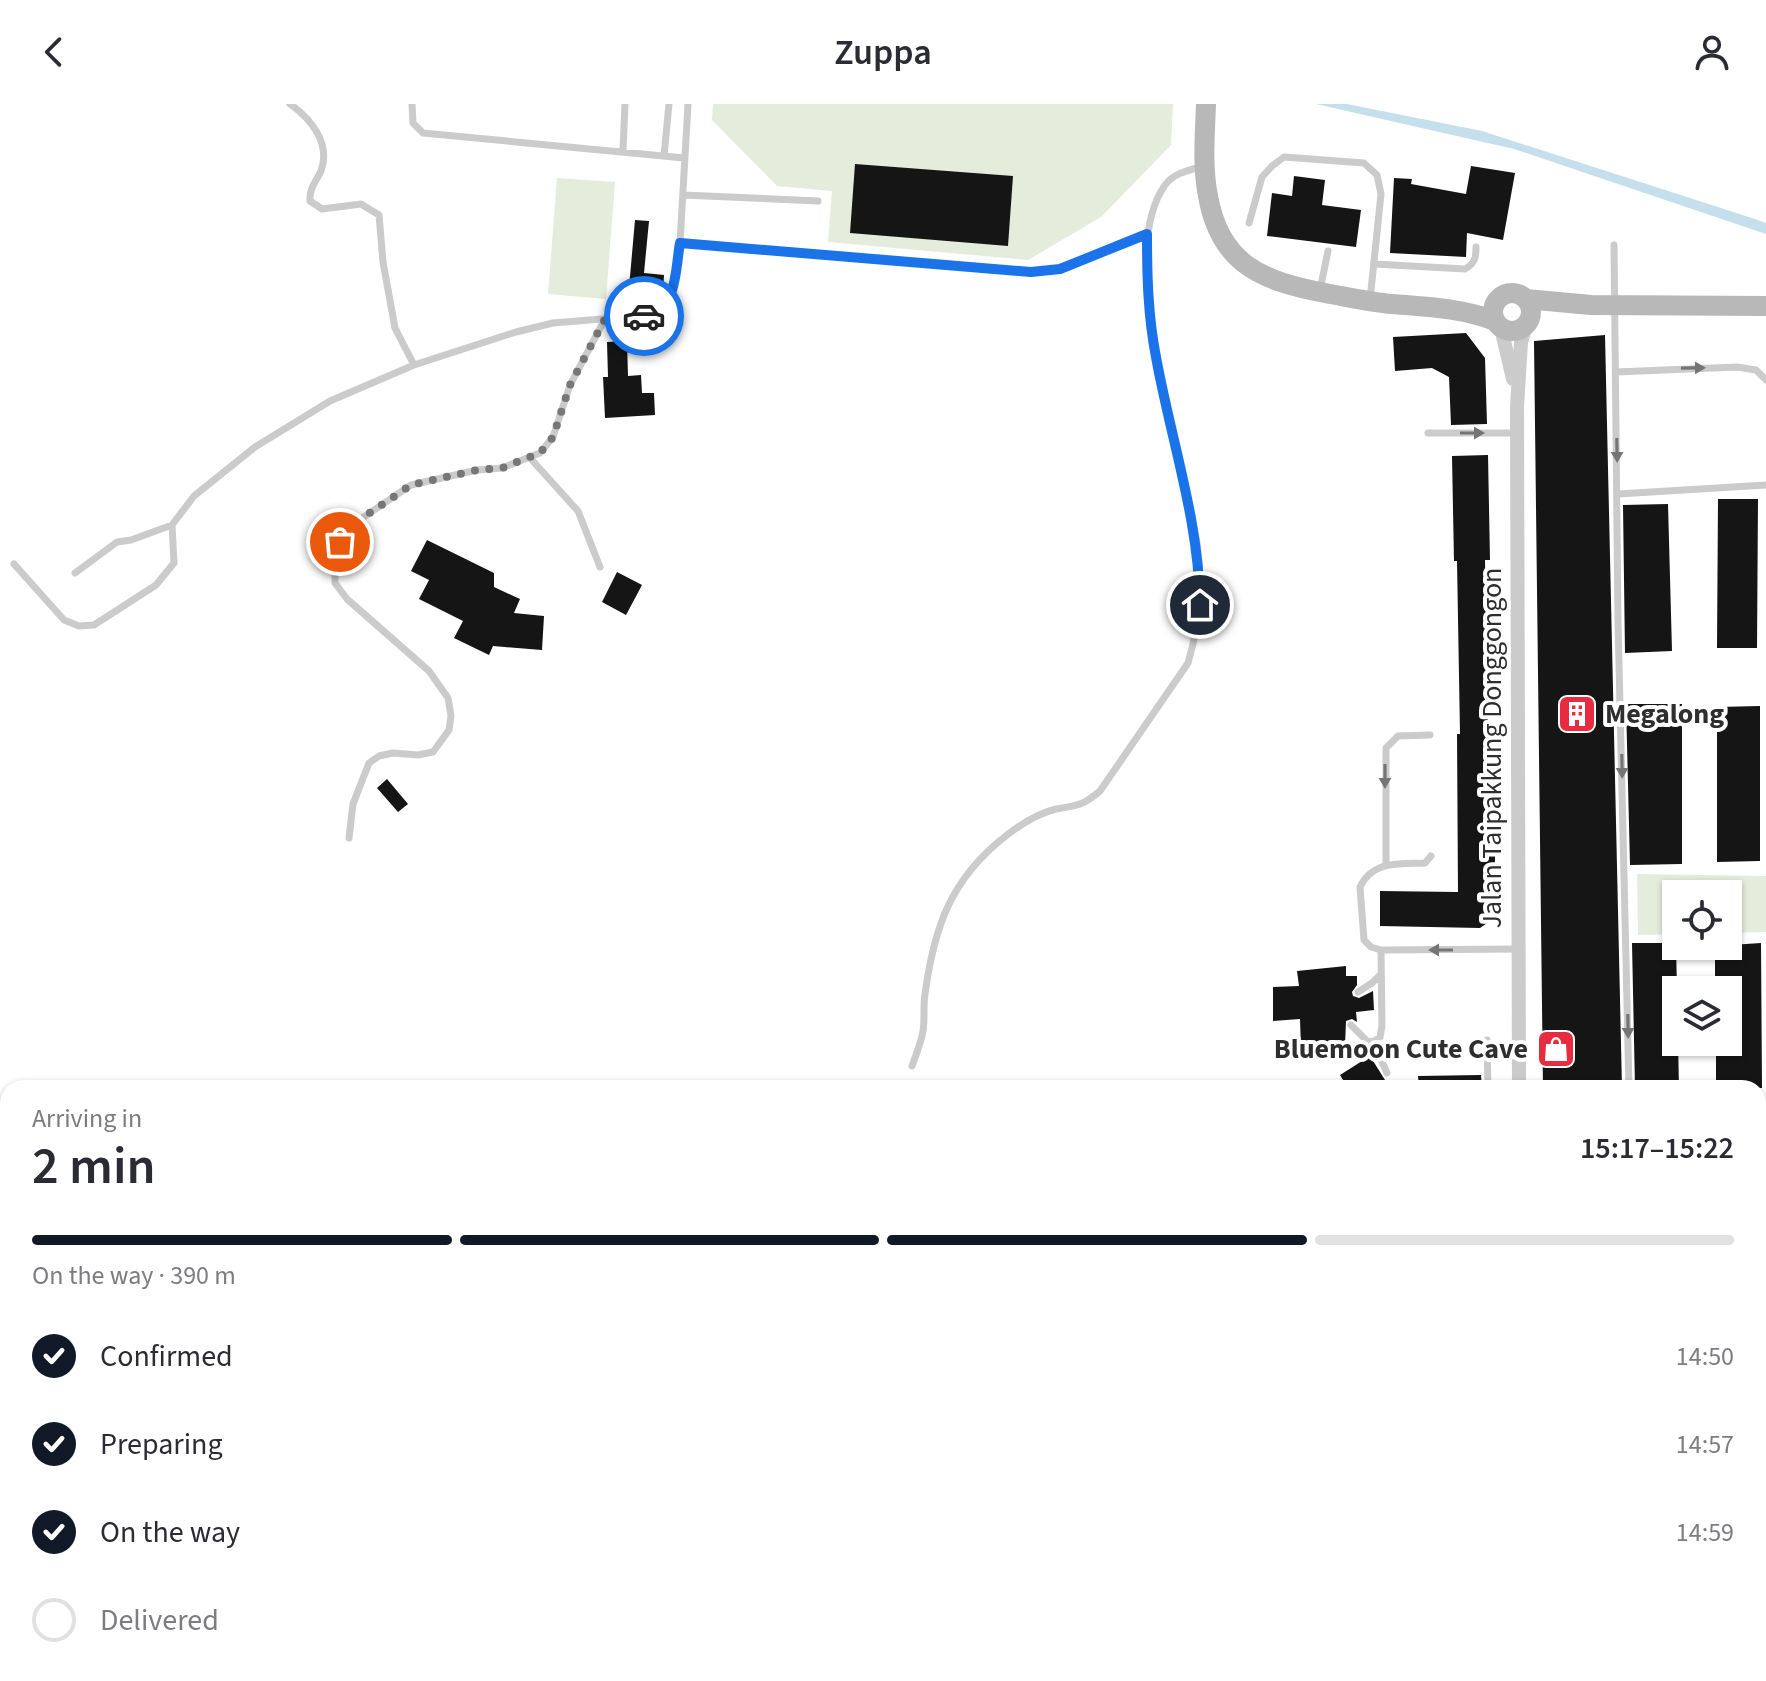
<!DOCTYPE html>
<meta charset="utf-8">
<style>
body{margin:0;font-family:"Source Sans 3",sans-serif;background:#f7f7f7;color:#2b2b33;height:100vh;display:flex;flex-direction:column;font-size:30px;white-space:nowrap}
*{box-sizing:border-box;margin:0}
p{font-size:26px;color:#7c7c81}
.icon{flex:none;width:44px;height:44px;fill:none;stroke:currentColor;stroke-width:2;stroke-linecap:round;stroke-linejoin:round}
.map{position:relative;flex:1;overflow:hidden}
.details{position:absolute;left:0px;top:976px;width:1766px;height:602px;display:flex;flex-direction:column;background:#fff;border-radius:24px 24px 0 0;box-shadow:0 2px 6px #0004}
.details>*{flex:none}
.tools{position:absolute;left:1662px;top:776px;display:grid;gap:16px}
.tools a{display:grid;place-items:center;width:80px;height:80px;border-radius:0px;background:#fff;box-shadow:0 2px 6px #0004;font-size:40px}
.pin{position:absolute;display:grid;place-items:center;width:68px;height:68px;color:#fff;margin:-34px;border:4px solid #fff;border-radius:50%;box-shadow:0 2px 8px #0007}
.courier{position:absolute;display:grid;place-items:center;width:80px;height:80px;margin:-40px;border:6px solid #1a73e8;border-radius:50%;background:#fff;color:#222;box-shadow:0 2px 10px #0007}
.head em{font-style:normal;font-weight:600}
.head div{display:flex;flex-direction:column-reverse}
.head{display:flex;align-items:center;justify-content:space-between;height:136px;padding:0 32px}
h1{font-size:52px;font-weight:600;line-height:60px}
.bar{display:grid;grid-template-columns:repeat(4,1fr);gap:12px 8px;align-content:center;height:96px;padding:0 32px}
.bar i{height:10px;border-radius:6px;background:#e1e1e2}
.bar .active{background:#111827}
.bar p{grid-column:span 4}
ol{padding:0 32px;list-style:none}
li{display:flex;align-items:center;gap:24px;height:88px}
li p{margin-inline-start:auto}
li .icon{padding:8px;border-radius:50%;background:#111827;color:#fff;stroke-width:4}
li:last-child{color:#7c7c81}
li i{width:44px;height:44px;border:4px solid #e1e1e2;border-radius:50%}
header{display:flex;justify-content:space-between;align-items:center;height:104px;padding:0 32px;background:#fff;font-size:36px;font-weight:600}
.map>svg:first-child{display:block}
.green{fill:#e4ecdb}
.water{fill:#c6dfec}
.building{fill:#151515}
.lines{fill:none;stroke-linecap:round;stroke-linejoin:round}
.lane{stroke:#cbcbcb;stroke-width:7}
.street{stroke:#cbcbcb;stroke-width:14}
.secondary{stroke:#b8b8b8;stroke-width:20}
.primary{stroke:#a6a6a6;stroke-width:22}
.oneway{fill:#757575}
.done{stroke:#777;stroke-width:8;stroke-dasharray:0 14.4}
.route{stroke:#1a73e8;stroke-width:10}
.labels{text-anchor:middle;dominant-baseline:central;stroke-width:8;stroke-linejoin:round;paint-order:stroke}
.poi-label{font-size:28px;font-weight:bold;fill:#2e2e2e;stroke:#fff;text-anchor:start}
.street-label{font-size:28px;fill:#2e2e2e;stroke:#fff}
</style>
<header><svg class="icon" aria-label="back" viewBox="0 0 24 24"><path d="M15 5l-7 7 7 7"/></svg>Zuppa<svg class="icon" aria-label="person" viewBox="0 0 24 24"><circle cx="12" cy="8" r="4"/><path d="M4 21q1-7 8-7t8 7"/></svg></header>
<div class="map">
<svg width="1766" height="1577" viewBox="0 0 1766 1577">
<rect width="100%" height="100%" fill="#fff"/>
<path class="green" d="M713 0H1173L1171 41 1101 113 1028 156 828 138 832 87 777 82 712 16Z
M557 74 615 78 606 195 548 190Z
M1637 770 1766 772V828L1728 829V790H1676V830L1638 831Z"/>
<path class="water" d="M1316 0H1347L1482 27 1755 115 1766 119V130L1514 45Z"/>
<path class="building" d="M855 60 1013 72 1008 142 850 129Z
M1471 62 1515 69 1503 136 1467 129 1466 153 1390 149 1394 74 1412 75 1411 80 1466 90Z
M1294 72 1325 76 1322 101 1361 106 1356 143 1267 132 1272 89 1292 92Z
M635 116 649 117 644 169 664 171 663 188 660 194 628 195Z
M1466 229 1485 254 1487 320 1451 321 1449 273 1432 264 1395 267 1393 233Z
M1605 231 1622 984H1543L1534 237Z
M627 237 628 272 641 271 642 289H654L655 311 605 314 603 273H608L607 238Z
M1488 351 1490 456H1485L1488 630H1491L1495 754 1494 814 1480 824 1380 822V787L1458 788 1457 630H1460L1457 457H1454L1452 352Z
M1718 395H1758L1757 544H1717Z
M1668 400 1672 547 1625 549 1623 401Z
M427 436 494 469V483L520 495 514 509 544 512 542 546 493 542 489 551 454 534 463 517 419 495 429 476 411 467Z
M617 468 642 481 626 511 602 498Z
M1626 600H1682V760L1630 761Z
M1760 602V757L1717 758V603Z
M387 675 408 700 398 708 377 684Z
M1632 839H1676L1679 984H1635Z
M1761 839 1762 984H1716V938H1728V886H1715V842Z
M1346 862V872H1357V881L1352 888 1353 892 1359 894 1373 887 1374 906 1356 908 1357 918 1352 915 1346 917 1345 942 1301 945 1300 915 1273 917V883L1299 882 1297 867Z
M1370 952 1390 984H1348L1340 971Z
M1481 971 1482 984H1419L1418 972Z"/>
<g class="lines">
<path class="lane" d="M290 0C311 15 331 39 321 67 316 78 309 84 310 97L322 105 361 100 379 111 383 158 395 224 414 261
M412 0 413 19 423 29 684 54
M688 0 680 139 1031 168 1060 165 1147 130
M623 47 625 0
M664 52 669 0
M683 91 818 97
M1249 119 1262 73 1272 62 1284 53 1364 59 1377 71 1381 90 1370 196
M1614 141 1618 517 1629 984
M1374 160 1465 165C1475 159 1476 154 1476 143
M1320 186 1328 147
M1616 268 1737 263 1756 266 1766 276
M1428 329H1516
M531 355 578 407 600 463
M1618 390 1766 381
M14 460 64 516 79 522 94 521 156 481 174 459 172 421 194 392 255 343 330 297 414 261 516 228 553 219 651 211C677 197 675 166 680 139
M75 469 117 438 131 436 172 421
M349 734 353 700 369 659 379 652 393 649 418 651 433 648 449 626 451 612 448 594 429 567 347 495 335 479V456L346 425 411 381 477 366 502 364 540 349 553 333 570 281 605 215
M1431 752 1425 759C1400 760 1373 756 1360 783L1364 836 1371 843 1381 846 1519 845
M1386 760V644L1398 632 1430 631
M1358 888 1372 879 1381 870
M1351 921 1367 937 1373 938 1380 933 1382 922 1381 846
M1487 936 1488 984
M1373 938 1387 969
M912 962C916 951 921 939 923 927 925 915 923 902 925 890 934 823 951 774 1007 731 1020 721 1039 709 1056 705 1077 701 1081 703 1100 687L1188 559C1200 519 1203 480 1197 439 1183 353 1113 154 1165 81 1174 69 1189 66 1203 62
M1758 1365 1766 1372
M1213 1577 1217 1570"/>
<path class="street" d="M1501 224 1513 275
M1519 984 1517 303 1521 238 1526 221
M1758 1141H1766
M1758 1165H1766
M0 1477 8 1473
M1082 1570 1092 1577
M292 1577 295 1570
M400 1577 403 1570
M549 1577 552 1570
M693 1577 696 1570"/>
<path class="secondary" d="M1206 0C1205 30 1202 62 1208 92 1220 161 1263 177 1325 189 1348 193 1370 198 1392 200 1428 203 1461 204 1495 217
M1493 208a19 19 0 1 1 38 0a19 19 0 1 1-38 0Z
M1526 195 1591 201 1766 202
M0 1537 8 1548
M20 1570 23 1577
M1664 1570V1577
M1681 1577V1570"/>
<path class="primary" d="M1758 1431 1766 1429
M1758 1460 1766 1457
M1643 1570 1648 1577
M1452 1577 1466 1570
M1507 1577 1519 1570"/>
</g>
<defs><path id="oneway-solid" d="M-6-.8H1V-3.2L6.5 0L1 3.2V.8H-6Z" transform="scale(2)"/></defs>
<g class="oneway">
<use href="#oneway-solid" transform="translate(1693 264) rotate(-1)"/>
<use href="#oneway-solid" transform="translate(1472 329)"/>
<use href="#oneway-solid" transform="translate(1617 346) rotate(89)"/>
<use href="#oneway-solid" transform="translate(1622 662) rotate(89)"/>
<use href="#oneway-solid" transform="translate(1385 672) rotate(90)"/>
<use href="#oneway-solid" transform="translate(1441 846) rotate(180)"/>
<use href="#oneway-solid" transform="translate(1628 922) rotate(89)"/>
</g>
<g class="lines">
<path class="done" d="M340 438 346 425 411 381 477 366 502 364 540 349 553 333 570 281 605 215 644 212"/>
<path class="route" d="M644 212C678 207 675 166 680 139L1031 168 1060 165 1147 130C1147 172 1148 212 1156 253 1171 336 1199 416 1200 501"/>
</g>
<defs>
<g id="building-square" transform="scale(2)"><rect x="-9" y="-9" width="18" height="18" rx="4" fill="#e82c40" stroke="#fff"/><path d="M-4-6H4V6H1V3H-1V6H-4ZM-2.5-4.3h1.7v1.8h-1.7ZM.8-4.3h1.7v1.8H.8ZM-2.5-1h1.7V.8h-1.7ZM.8-1h1.7V.8H.8Z" fill="#fff"/></g>
<g id="shop-square" transform="scale(2)"><rect x="-9" y="-9" width="18" height="18" rx="4" fill="#e82c40" stroke="#fff"/><path d="M-5-2.5h2.3a2.7 3.5 0 0 1 5.4 0H5L5.5 6h-11ZM-1.5-2.5h3a1.5 2.3 0 0 0-3 0Z" fill="#fff"/></g>
</defs>
<g fill-rule="evenodd">
<use href="#building-square" x="1577" y="610"/>
<use href="#shop-square" x="1556" y="945"/>
</g>
<g class="labels">
<g class="poi-label">
<text x="1605" y="610">Megalong</text>
<text x="1528" y="945" text-anchor="end">Bluemoon Cute Cave</text>
</g>
<g class="street-label">
<text transform="translate(1492 644) rotate(-90)">Jalan Taipakkung Donggongon</text>
</g>
</g>
</svg>
<div class="tools">
<a><svg class="icon" aria-label="locate" viewBox="0 0 24 24"><circle cx="12" cy="12" r="6"/><path d="M12 2v4M12 18v4M2 12h4M18 12h4"/></svg></a>
<a><svg class="icon" aria-label="layers" viewBox="0 0 24 24"><path d="M12 4l9 5-9 5-9-5zM3 14l9 5 9-5"/></svg></a>
</div>
<div class="pin" style="left:340px;top:438px;background:#ea580c"><svg class="icon" aria-label="bag" viewBox="0 0 24 24"><path d="M5 8h14l-1 12H6zM9 8a3 3 0 0 1 6 0"/></svg></div>
<div class="pin" style="left:1200px;top:501px;background:#1f2937"><svg class="icon" aria-label="home" viewBox="0 0 24 24"><path d="M3 11l9-7 9 7M6 9v11h12V9"/></svg></div>
<div class="courier" style="left:644px;top:212px"><svg class="icon" aria-label="car" viewBox="0 0 24 24"><path d="M5 17H2v-5l4-1 3-4h7l3 4 3 1v5h-3M9 17h6M6 11h13"/><circle cx="7" cy="17" r="2"/><circle cx="17" cy="17" r="2"/></svg></div>
<section class="details">
<div class="head"><div><h1>2 min</h1><p>Arriving in</p></div><em>15:17–15:22</em></div>
<div class="bar"><i class="active"></i><i class="active"></i><i class="active"></i><i></i><p>On the way · 390 m</p></div>
<ol>
<li><svg class="icon" aria-label="check" viewBox="0 0 24 24"><path d="M5 12l5 5 9-10"/></svg>Confirmed<p>14:50</p></li>
<li><svg class="icon" aria-label="check" viewBox="0 0 24 24"><path d="M5 12l5 5 9-10"/></svg>Preparing<p>14:57</p></li>
<li><svg class="icon" aria-label="check" viewBox="0 0 24 24"><path d="M5 12l5 5 9-10"/></svg>On the way<p>14:59</p></li>
<li><i></i>Delivered</li>
</ol>
</section>
</div>
